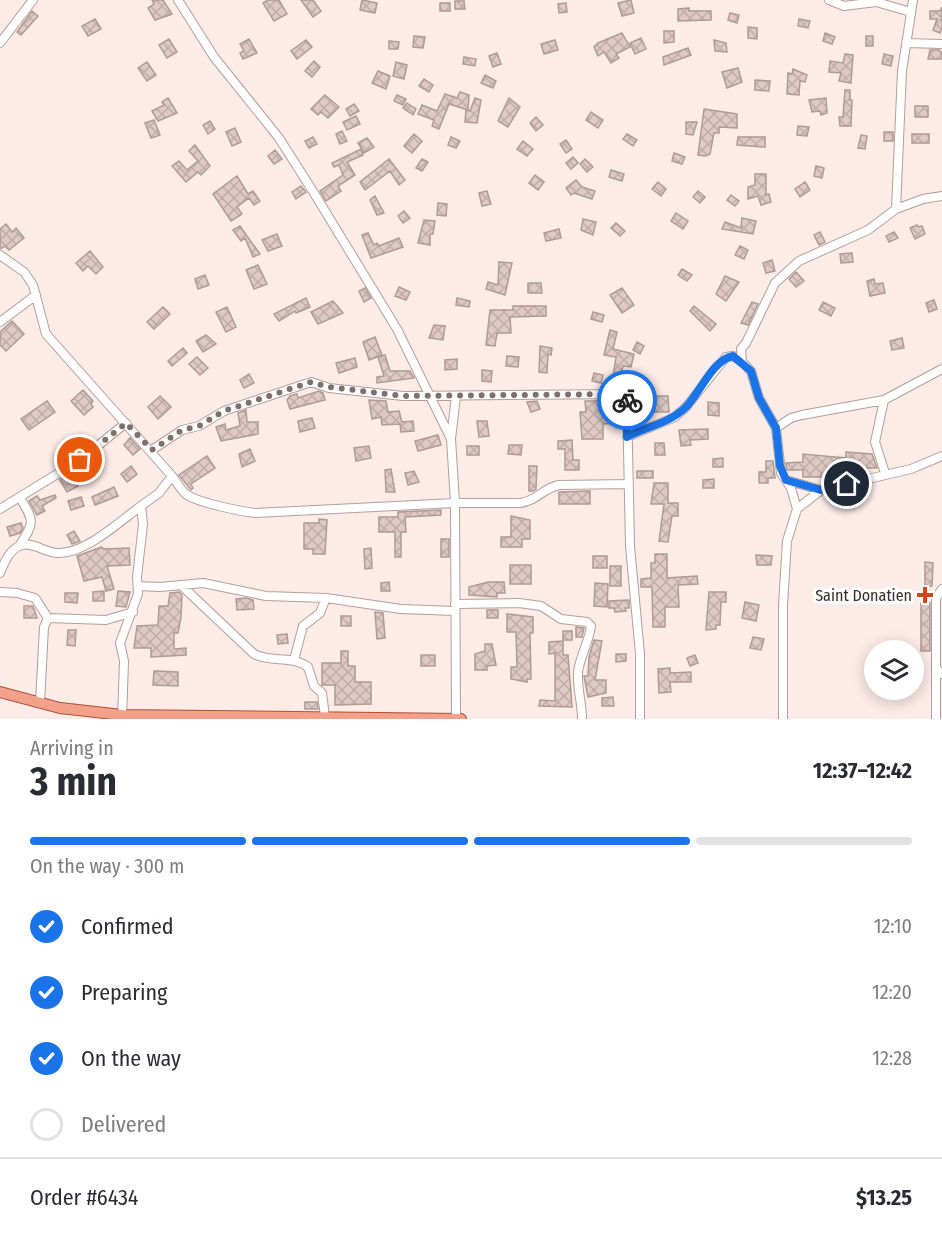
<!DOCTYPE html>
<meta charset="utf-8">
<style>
body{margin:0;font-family:"Fira Sans Condensed",sans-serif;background:#f7f7f7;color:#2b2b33;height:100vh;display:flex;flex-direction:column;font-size:22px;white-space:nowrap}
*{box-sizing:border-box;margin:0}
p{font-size:20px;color:#7c7c81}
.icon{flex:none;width:33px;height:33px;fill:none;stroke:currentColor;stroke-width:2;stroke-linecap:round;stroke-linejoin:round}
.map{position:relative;height:719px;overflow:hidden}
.drawer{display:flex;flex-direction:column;background:#fff;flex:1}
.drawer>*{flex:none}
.tools{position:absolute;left:864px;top:640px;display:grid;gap:12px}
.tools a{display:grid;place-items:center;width:60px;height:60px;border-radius:50%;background:#fff;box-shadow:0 3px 15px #0003;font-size:30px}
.pin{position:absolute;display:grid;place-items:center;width:51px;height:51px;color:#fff;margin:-26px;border:3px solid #fff;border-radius:50%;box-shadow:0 2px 6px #0007}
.courier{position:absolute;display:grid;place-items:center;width:60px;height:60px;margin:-30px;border:4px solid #1a73e8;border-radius:50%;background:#fff;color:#222;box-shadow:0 2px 8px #0007}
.headline em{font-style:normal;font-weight:700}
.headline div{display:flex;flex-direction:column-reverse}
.headline{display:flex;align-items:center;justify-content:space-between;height:102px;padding:0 30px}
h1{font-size:39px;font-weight:700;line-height:45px}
.bar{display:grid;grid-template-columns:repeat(4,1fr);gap:9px 6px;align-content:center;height:72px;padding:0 30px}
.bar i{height:8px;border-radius:4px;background:#e1e1e2}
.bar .current{background:#1a73e8}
.bar p{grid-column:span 4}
.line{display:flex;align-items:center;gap:15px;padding:0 30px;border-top:2px solid #e1e1e2}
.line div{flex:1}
ol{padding:0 30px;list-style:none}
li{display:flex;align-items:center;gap:18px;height:66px}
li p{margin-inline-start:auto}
li .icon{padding:6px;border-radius:50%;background:#1a73e8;color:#fff;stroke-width:4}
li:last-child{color:#7c7c81}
li i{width:33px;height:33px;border:3px solid #e1e1e2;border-radius:50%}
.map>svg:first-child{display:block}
.building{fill:url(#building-cross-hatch);stroke:#ae9b95;stroke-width:1.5}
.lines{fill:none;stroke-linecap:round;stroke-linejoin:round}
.minor-casing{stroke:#b29f9a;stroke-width:10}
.major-casing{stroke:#ad5037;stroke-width:12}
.minor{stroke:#fff;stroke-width:8}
.major{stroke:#f4a18b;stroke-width:10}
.done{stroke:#7c716e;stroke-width:6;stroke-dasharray:0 10.8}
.route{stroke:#1a73e8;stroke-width:8}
.poi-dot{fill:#cf461f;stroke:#fff;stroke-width:2}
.labels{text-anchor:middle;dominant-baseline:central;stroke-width:6;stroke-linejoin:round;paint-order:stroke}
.poi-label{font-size:16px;fill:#372f2d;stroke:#fff;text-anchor:end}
</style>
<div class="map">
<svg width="942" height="719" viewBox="0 0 942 719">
<defs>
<pattern id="building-cross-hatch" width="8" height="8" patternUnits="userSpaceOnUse" patternTransform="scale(1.5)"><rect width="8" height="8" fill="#dec9c4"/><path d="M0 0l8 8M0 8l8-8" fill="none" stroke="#bfada9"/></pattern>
</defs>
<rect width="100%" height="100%" fill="#fcebe7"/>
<path class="building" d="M152 0H163L172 14 155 20 148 8 154 4Z
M268 0H279L287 14 274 21 263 3Z
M301 0H313L321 11 313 17Z
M362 0 377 3 375 13 360 10Z
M631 0 634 13 622 16 618 3Z
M455 1H464L465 9H455Z
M440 3H450V11H440Z
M566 3 567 12 559 13 558 4Z
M942 7V27L940 33 933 30 937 19H930V11H940Z
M689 8V11H711V20L678 21V9Z
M32 11 38 16 21 35 17 32Z
M730 13 739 15 737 23 728 20Z
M95 19 101 29 88 36 82 26Z
M799 19 810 21 808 28 798 26Z
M748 27 757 28V39L748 38Z
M664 31H674V42L664 43Z
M622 33 630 47 616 54 619 58 611 63 604 52 598 56 594 47 598 43Z
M825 33 835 37 832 44 823 41Z
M414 36 425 37 423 48 413 47Z
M866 36H873V46H866Z
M641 38 646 49 635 54 630 43Z
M169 39 177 52 167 58 159 45Z
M249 39 257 53 243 59 240 53 244 51 240 44Z
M306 40 312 47 297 59 291 51Z
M555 40 558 50 544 54 541 44Z
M714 40 726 43 727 52 715 51Z
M389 41 399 42 398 49H389Z
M688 48 691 55 664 65 663 57Z
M930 50H939L942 53V59H928Z
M497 53 501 64 493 67 489 56Z
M845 54 853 55 851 83 839 81 841 73 829 72 830 61 843 63Z
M884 54 893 56 891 66 882 64Z
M464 57 476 59 475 66 463 64Z
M314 61 320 67 312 77 305 71Z
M147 62 156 75 147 81 138 68Z
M396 62 407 65 404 79 393 76Z
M738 68 742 82 727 88 722 72Z
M793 69 807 75 805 82 800 81 799 95 787 94 788 73 792 74Z
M378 71 390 76 386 89 372 83Z
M485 75 496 81 493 88 481 83Z
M424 79 433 85 429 92 419 86Z
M755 80 770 81 769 91 755 90Z
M845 90H850V100H852L851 126H840L839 117H843Z
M460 92 469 95 468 110 449 104 439 129 432 126 434 120 418 114 422 105 437 111 445 94 457 98Z
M325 95 339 107 328 118 321 112 318 115 311 109Z
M397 95 406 99 403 105 394 101Z
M168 98 177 113 158 121 152 111 164 105 162 102Z
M475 98 481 100 477 123 465 122 466 110 470 111Z
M509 98 520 107 508 127 498 121Z
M826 98 827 113 821 115 820 111 812 112 809 100Z
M407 103 416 109 413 115 403 108Z
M354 104 359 111 350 116 346 109Z
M915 106H928V117H915Z
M704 109 737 114V128L719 127V133H714L710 154 706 156 698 155Z
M591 112 603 120 598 128 586 120Z
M356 116 360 124 347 130 343 122Z
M536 117 543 125 536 131 530 123Z
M154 120 160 135 151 138 145 123Z
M210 121 215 129 208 134 203 125Z
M686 122H697L693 135 686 134Z
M798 126 809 127 807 136 797 135Z
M235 128 241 142 232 146 226 132Z
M342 131 347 141 340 144 336 134Z
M884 132H893V141H884Z
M414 134 422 141 412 153 404 146Z
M627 134 637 140 633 146 623 139Z
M912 134H929V143H912Z
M861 135 867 136 865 149 858 148Z
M313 137 317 144 309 148 305 141Z
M451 137 460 141 456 148 448 145Z
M738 137H765V147L737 145Z
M367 138 374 147 364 153 358 143Z
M566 140 572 149 566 153 560 144Z
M523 141 533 149 527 156 517 149Z
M195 145 210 166 201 175 198 172 186 182 172 166 179 161 187 170 198 161 189 151Z
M361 149 363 155 347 162 355 175 338 186 341 191 326 201 320 191 343 175 339 165 334 167 332 163Z
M275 150 282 159 274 164 268 156Z
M674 153 685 157 682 164 672 161Z
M573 157 578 163 571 169 566 163Z
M389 159 405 180 399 185 390 171 365 190 360 182Z
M422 159 428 162 422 171 416 168Z
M585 159 593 167 587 172 580 164Z
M816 166 824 168 822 178 814 176Z
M611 170 624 174 622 181 609 177Z
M755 174H766V195L769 194 771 202 761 205 758 196 748 199V187L755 185Z
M535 175 544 182 538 190 529 183Z
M237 176 248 194 253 191 260 201 254 205 249 198 237 207 242 214 231 221 213 194Z
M576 180 582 187 595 191 592 199 574 193 571 195 566 188Z
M658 182 666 189 661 196 652 189Z
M805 182 810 190 800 197 795 189Z
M301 186 306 192 296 199 292 192Z
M487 191 491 204 482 206 479 193Z
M698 191 705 197 700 203 693 197Z
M731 195 739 201 735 206 727 200Z
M375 196 384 213 377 215 370 200Z
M438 203 447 204 446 216 437 215Z
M404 211 410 218 403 223 398 216Z
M676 213 688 221 683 229 671 221Z
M742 218 756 221 753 234 722 229 725 222 741 228Z
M583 219 596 222 593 235 581 230Z
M424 220 435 221 433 234H430V245L418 243Z
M616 223 625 231 620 236 611 228Z
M6 224 12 232 16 228 24 238 9 250 5 246 0 249V229Z
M917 225 918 227 922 226 925 234 915 239 910 228Z
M240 226 247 236 260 254 253 257 245 238 241 241 233 230Z
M559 229 561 238 546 241 544 233Z
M820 232 825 242 819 245 814 235Z
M894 232 898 238 889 242 886 236Z
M368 233 374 245 377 243 379 246 399 238 403 247 371 258 362 235Z
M277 234 282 246 268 251 262 240Z
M740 246 748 250 744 259 735 255Z
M90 251 103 267 96 274 88 266 83 271 76 263Z
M852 253 853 262 841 263 840 254Z
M772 260 775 271 766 273 763 263Z
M499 262 512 263 505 295 486 289 488 282 498 285Z
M258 265 267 284 254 289 246 270Z
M682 269 692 275 687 281 678 275Z
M796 272 804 281 796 287 789 279Z
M205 275 209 285 198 289 195 279Z
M725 276 739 282 726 301 716 294Z
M874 279 875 284 883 283 885 293 870 296 867 281Z
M528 283H541L542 293H528Z
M399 287 410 292 406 300 395 296Z
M365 288 371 298 364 302 359 291Z
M622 288 634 305 622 313 610 295Z
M306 298 310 307 296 313 295 311 279 321 274 314Z
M457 298 470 301 469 307 456 305Z
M934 300 937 309 929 312 926 303Z
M333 301 343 313 318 324 311 312Z
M752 302 758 304 748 325 741 323Z
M823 302 835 308 831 316 819 310Z
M513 306H546V316L510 317 511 333H497L495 346 486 345 490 310H513Z
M694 306 716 324 710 331 690 311Z
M163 307 170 314 154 329 147 322Z
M227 307 236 327 226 332 216 312Z
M593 312 604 315 602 322 591 319Z
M12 321 24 334 6 351 0 345V332Z
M434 325 445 326 443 340 429 338Z
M610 330 617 332 613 349 634 354 631 367 623 366 620 379 613 377 616 357 604 355Z
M206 335 216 344 203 352 196 341Z
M375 337 382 355 369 360 363 342Z
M902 338 904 348 892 350 890 341Z
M637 342 644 346 640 354 633 350Z
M540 346 552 348 551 355 548 354 547 373 539 372Z
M183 348 187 353 172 366 168 361Z
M385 355 390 371H410L414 378 377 383V377L384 376 378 357Z
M507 356 519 357 518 367 506 366Z
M197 357 208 368 200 375 189 364Z
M355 358 357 367 339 373 336 363Z
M457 359V369L445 370V360Z
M482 370 492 371 491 382 482 381Z
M594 373 603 375 601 383 592 381Z
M249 374 254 383 244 388 240 380Z
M83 390 93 401 91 404 93 407 84 415 71 401Z
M319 391 323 393 325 400 290 409 287 400 290 396 297 394 298 398Z
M160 396 171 407 158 419 148 407Z
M655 396H668L669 412H653L652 401H656Z
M369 400 386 401 388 412 399 411 402 422 413 421 414 431 401 432 400 424 382 425 381 417 372 419Z
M47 401 55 412 29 430 21 419Z
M537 401 540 409 531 412 527 402Z
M585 401H620L619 423 603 424V439H582L580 412H586Z
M708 402 719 403V416L708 415Z
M246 410 247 422H258V434L221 441 216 427 225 424 226 430 240 426 238 413Z
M312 418 315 428 300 432 298 421Z
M477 421H487L489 436 479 437Z
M708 429V439L690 440 691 445 681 446 679 430Z
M438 435 441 445 418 451 415 441Z
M130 438 140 449 133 455 124 445Z
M572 440 573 460H579V470H565V449H558V441Z
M655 443H664L665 455H655Z
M509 445H522L521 455 508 454Z
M369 446 371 458 356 461 354 448Z
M467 446H479V455H467Z
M250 449 255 461 242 467 239 454Z
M846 452 872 454 877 468H866L864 474 852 476 845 467 827 468V477H803V470H787L786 463 803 462V454L846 458Z
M207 456 215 468 191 484 193 488 191 490 179 475Z
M723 458V467H713V459Z
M766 461H773L775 478H768V483H759V472H766Z
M131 466 137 474 127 482 121 474Z
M529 466H537L536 489 533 491H529Z
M391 469 395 492H386L385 470Z
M414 471 419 482 408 485 405 473Z
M637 471H653V478H637Z
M71 474 78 486 67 492 60 480Z
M714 479V488H703V480Z
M654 483H668V503H678V516H672L668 542 659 541 664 504H651Z
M114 487 118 496 95 505 92 497Z
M590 491V504H559V492Z
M55 495 56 498 42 506 45 511 37 515 29 501 37 496 40 500Z
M81 497 84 506 71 510 68 501Z
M441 510V515L405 517 406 532H401V557H395V532H379V517H398V512Z
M511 516 530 520V539H522V547H501V537H511Z
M319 519 327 520 325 554H313V549H304V523H319Z
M21 523 23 528 20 533 10 536 7 527Z
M74 531 80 541 72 544 67 535Z
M441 539H449V557H441Z
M102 547 103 549 129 548 130 565 107 566 114 589 106 591 102 577 84 581 77 556Z
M371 548 372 568 365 569 364 549Z
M655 554H667V578L697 576 698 584 678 585 679 607H665V627H653L652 587H641V579L651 578V563H655Z
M756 555 772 556 771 565H757Z
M593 556H607V568H593Z
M925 562 933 563 932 586H925Z
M510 565H531V584H510Z
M610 566H621V586H610Z
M389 582 390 591H381V583Z
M488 582H504L505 593H497V597L469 595V587Z
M595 583 608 584 607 607 594 606Z
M104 591V601H93V592Z
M118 591 130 592 126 607 116 606Z
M179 592 182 595 181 617 178 633H174V649L186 648V655L151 657V648H134L137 626 158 625 159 606H168L170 593Z
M709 592H726V602H721L720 625H716V629L706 630Z
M65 593H78L77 603 65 602Z
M246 598 253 600 254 609 237 610 236 599Z
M629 600V608H625L626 611 615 612 614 608H609V601Z
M745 602 759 605 756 621 742 618Z
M921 603H930V651H921Z
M24 606H33L37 618H24Z
M487 610H498V618H487Z
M375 612 383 613 385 638 377 639Z
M507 614 533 617V633H530L531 679H527V682L511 679V667H517L516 632H507Z
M341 616H351V626H341Z
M576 627 584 628 582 637H576Z
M68 630H76L75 646 67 645Z
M563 631H572V640H563Z
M287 634 288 643 278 644 277 635Z
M753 637 764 639 761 650 750 648Z
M594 640 602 641 595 680H606V693L588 697 584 676H588L589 657Z
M563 641V655H568L572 707 539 706 540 700 555 701V653L549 654V642Z
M485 644H492L496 665 487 666V670H475V654L485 651Z
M341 651H348V666H355V682H371V704L335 705V685H322V663H341Z
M616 654H626V661L616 662Z
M421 655H435V666H421Z
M695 655 698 663 690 666 687 658Z
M670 668V673L691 672V682H670L671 692 659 693 658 669Z
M154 671 178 672V686L153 685Z
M613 697 614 706H602V698Z
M305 702H317L318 709H305Z"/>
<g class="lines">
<g class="minor-casing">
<path id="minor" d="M178 0 214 57 279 138 314 193 397 329 451 439
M829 0 844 6 876 2 911 12
M0 43 33 0
M906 43 942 44
M896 209 902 71 913 0
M0 255 24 272 33 285 46 334 172 476 159 493 141 506 143 524 137 577 138 594 120 643 124 661 122 719
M0 322 36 295
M456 396 451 439 455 503 456 719
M776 428 791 418 802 415 884 400
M627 437 675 417 686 407 726 357 733 356 742 362
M152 450 182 430 199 426 224 411 311 382 329 388 403 396 623 394 627 400 630 546 640 654V719
M885 473 875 442 884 400 942 369
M172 476C177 482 181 491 187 495 200 503 239 511 255 513L455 503H520C537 501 543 488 559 485L629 484
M786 480 821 490
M0 509 80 460 126 423
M797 509 791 488 781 473 776 428 759 398 751 371 742 362 741 349 746 343 775 283 799 261 868 230 896 209 923 199 942 196
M20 545C35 522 34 521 20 498
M0 573C4 563 10 548 22 545 34 542 45 553 58 553 85 554 119 522 141 506
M138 586 160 587 203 583 266 596 326 598 401 609 455 611
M182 586 254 654C271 663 292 655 308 667L314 686 322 693 325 717
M942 589 936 598V668L942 674
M0 592 17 593 35 598 48 618 106 620 133 612
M455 604 519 603 541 606 561 619 587 622 591 626C589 642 580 656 578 672 577 688 582 703 582 719
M294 660 303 626 320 613 326 598
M40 703 44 627 48 618
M783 719V605L787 541 797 509 821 490 911 469 942 456
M936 719V668"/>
</g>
<g class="major-casing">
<path id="major" d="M0 692 60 708 122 715 461 719"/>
</g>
<use href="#minor" class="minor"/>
<use href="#major" class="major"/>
</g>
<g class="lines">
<path class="done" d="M80 460 126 423 152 450 182 430 199 426 224 411 311 382 329 387 403 396 623 394 627 400"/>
<path class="route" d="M627 400V437C646 427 670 423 686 407 700 393 712 360 733 356L751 371 759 398 776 428 780 466 786 480 821 490 847 484"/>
</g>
<path class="poi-dot" d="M922 586h6v6h6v6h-6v6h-6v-6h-6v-6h6z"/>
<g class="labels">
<g class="poi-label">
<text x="912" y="595">Saint Donatien</text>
</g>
</g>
</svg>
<div class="tools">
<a><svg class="icon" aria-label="layers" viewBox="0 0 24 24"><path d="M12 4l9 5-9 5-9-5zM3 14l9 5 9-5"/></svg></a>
</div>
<div class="pin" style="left:80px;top:460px;background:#ea580c"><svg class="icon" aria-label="bag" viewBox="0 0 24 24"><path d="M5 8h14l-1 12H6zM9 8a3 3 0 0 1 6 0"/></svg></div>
<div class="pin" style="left:847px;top:484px;background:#1f2937"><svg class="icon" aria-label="home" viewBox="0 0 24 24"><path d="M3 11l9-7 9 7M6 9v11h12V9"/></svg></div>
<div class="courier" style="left:627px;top:400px"><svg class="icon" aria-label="bike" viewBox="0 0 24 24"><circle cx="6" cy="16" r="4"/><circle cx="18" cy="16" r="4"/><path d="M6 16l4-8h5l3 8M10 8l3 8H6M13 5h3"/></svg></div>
</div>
<section class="drawer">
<div class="headline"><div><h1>3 min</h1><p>Arriving in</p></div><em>12:37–12:42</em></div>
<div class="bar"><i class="current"></i><i class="current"></i><i class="current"></i><i></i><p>On the way · 300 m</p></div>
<ol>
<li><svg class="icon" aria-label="check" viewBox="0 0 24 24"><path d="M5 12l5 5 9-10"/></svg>Confirmed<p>12:10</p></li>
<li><svg class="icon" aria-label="check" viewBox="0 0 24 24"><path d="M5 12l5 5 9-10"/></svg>Preparing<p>12:20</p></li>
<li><svg class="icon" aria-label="check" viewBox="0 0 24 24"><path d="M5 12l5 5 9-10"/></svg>On the way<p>12:28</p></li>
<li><i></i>Delivered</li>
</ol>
<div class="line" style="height:78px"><div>Order #6434</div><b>$13.25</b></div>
</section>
